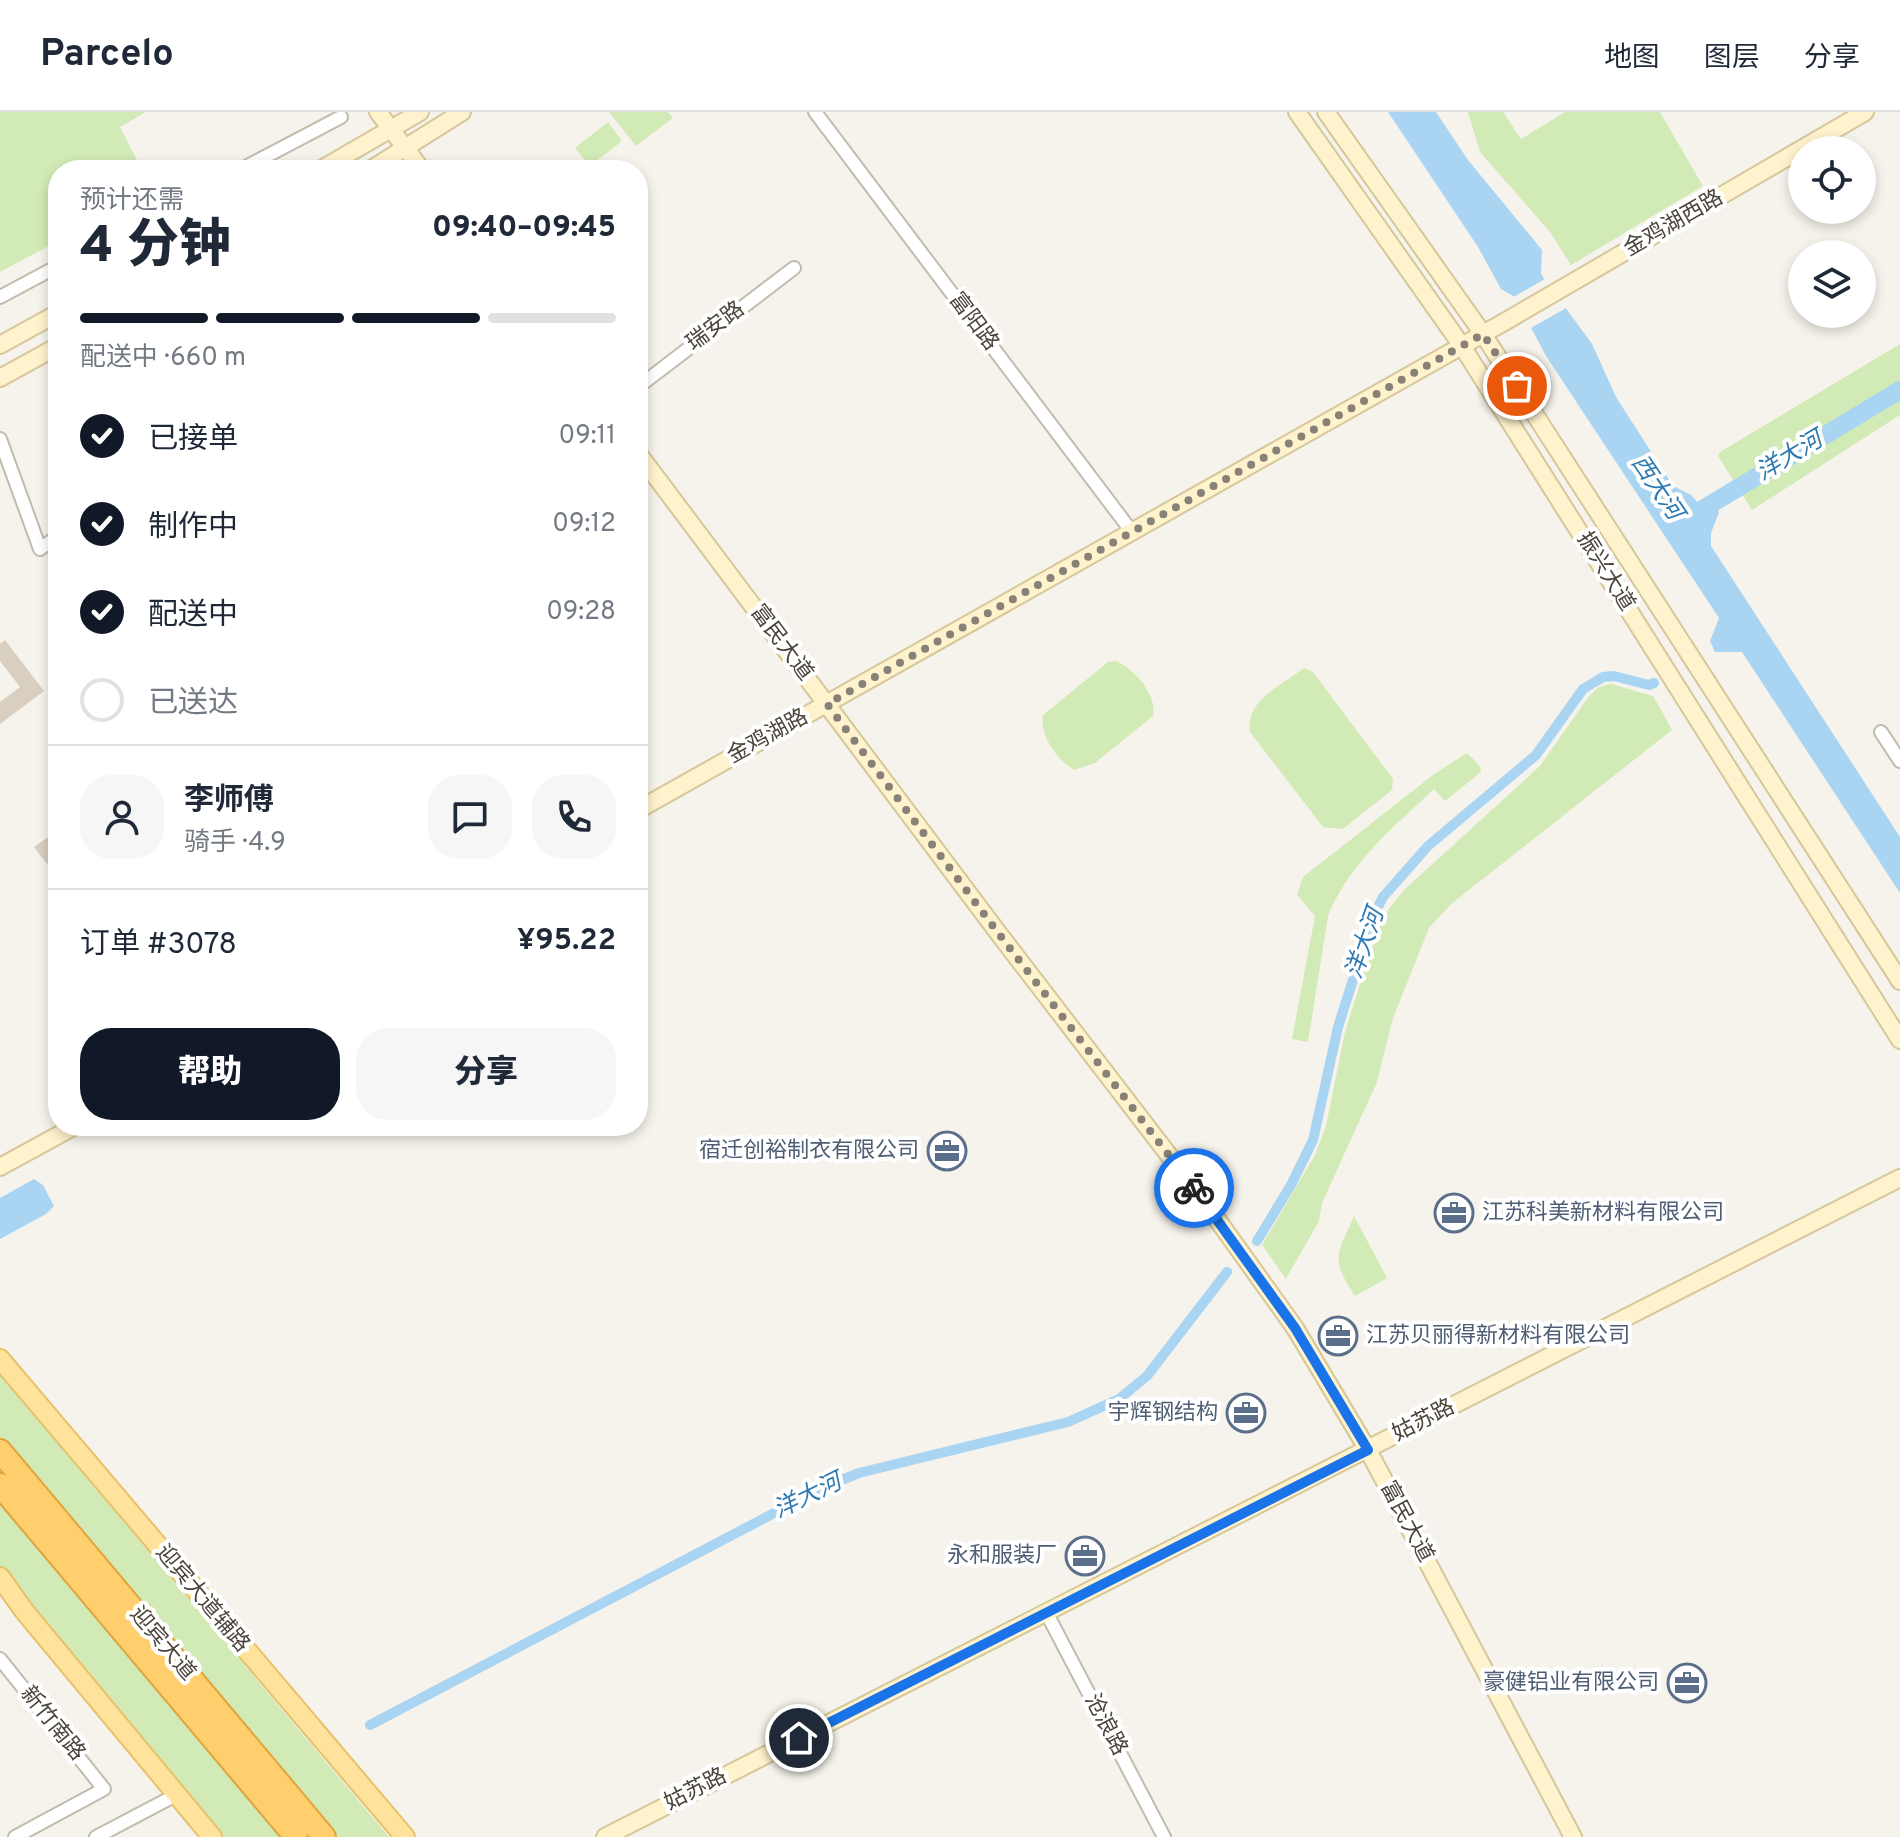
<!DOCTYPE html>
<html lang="zh">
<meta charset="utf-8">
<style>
body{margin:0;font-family:Overpass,"Noto Sans SC",sans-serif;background:#f6f6f7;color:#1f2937;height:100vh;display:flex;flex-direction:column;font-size:30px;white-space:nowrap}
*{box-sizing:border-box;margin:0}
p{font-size:26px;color:#747a83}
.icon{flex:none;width:44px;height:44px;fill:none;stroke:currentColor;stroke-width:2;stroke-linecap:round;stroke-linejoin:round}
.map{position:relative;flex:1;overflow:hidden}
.sheet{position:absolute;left:48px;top:48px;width:600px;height:976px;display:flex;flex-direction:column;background:#fff;border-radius:32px;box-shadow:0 4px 12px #0003}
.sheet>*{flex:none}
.tools{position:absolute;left:1788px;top:24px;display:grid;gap:16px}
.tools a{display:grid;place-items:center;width:88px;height:88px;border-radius:50%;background:#fff;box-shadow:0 4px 12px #0003;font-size:40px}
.pin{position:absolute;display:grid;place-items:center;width:68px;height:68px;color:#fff;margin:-34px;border:4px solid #fff;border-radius:50%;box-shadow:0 2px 8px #0007}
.courier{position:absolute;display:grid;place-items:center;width:80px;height:80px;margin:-40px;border:6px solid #1a73e8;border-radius:50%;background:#fff;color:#222;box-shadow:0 2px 10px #0007}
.summary em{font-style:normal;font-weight:800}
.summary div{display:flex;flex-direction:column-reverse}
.summary{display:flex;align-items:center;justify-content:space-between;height:136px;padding:0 32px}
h1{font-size:52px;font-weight:800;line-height:60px}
.bar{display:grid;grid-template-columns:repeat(4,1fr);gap:12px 8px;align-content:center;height:96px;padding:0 32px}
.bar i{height:10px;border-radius:6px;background:#e0e1e3}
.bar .on{background:#111827}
.bar p{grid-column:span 4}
.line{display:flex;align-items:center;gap:20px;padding:0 32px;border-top:2px solid #e0e1e3}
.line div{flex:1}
.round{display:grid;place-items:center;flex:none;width:84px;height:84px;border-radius:32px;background:#f6f6f7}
ol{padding:0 32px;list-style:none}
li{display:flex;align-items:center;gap:24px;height:88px}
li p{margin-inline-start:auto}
li .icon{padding:8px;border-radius:50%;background:#111827;color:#fff;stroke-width:4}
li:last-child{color:#747a83}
li i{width:44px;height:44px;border:4px solid #e0e1e3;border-radius:50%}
.action{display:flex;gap:16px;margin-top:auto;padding:16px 32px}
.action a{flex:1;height:92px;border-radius:32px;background:#111827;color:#fff;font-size:32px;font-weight:800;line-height:92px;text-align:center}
.action a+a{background:#f6f6f7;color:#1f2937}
header{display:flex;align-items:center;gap:48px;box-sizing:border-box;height:112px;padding:0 40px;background:#fff;border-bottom:2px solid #e0e1e3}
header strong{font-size:38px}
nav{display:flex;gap:44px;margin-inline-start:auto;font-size:28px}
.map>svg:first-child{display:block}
.green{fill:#d2eab5}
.water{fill:#a9d4f2}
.pier{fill:#f6f3ec}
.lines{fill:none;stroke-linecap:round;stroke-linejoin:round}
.canal{stroke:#a9d4f2;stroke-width:10}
.river{stroke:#a9d4f2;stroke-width:18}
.building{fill:#d8cfc1}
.street-casing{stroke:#c2bbae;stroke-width:16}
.secondary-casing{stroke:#d6c79b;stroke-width:20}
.primary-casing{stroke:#e6c16a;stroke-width:22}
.highway-casing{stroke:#e0a43c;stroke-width:26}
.street{stroke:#fff;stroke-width:12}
.secondary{stroke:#fff3cd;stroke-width:16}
.primary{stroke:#ffe39c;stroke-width:18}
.highway{stroke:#ffcf6e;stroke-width:22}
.done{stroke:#878178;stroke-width:8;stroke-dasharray:0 14.4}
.route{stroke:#1a73e8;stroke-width:10}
.labels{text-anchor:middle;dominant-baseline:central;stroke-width:8;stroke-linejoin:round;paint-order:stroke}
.street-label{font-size:22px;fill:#4b4439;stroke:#fff}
.service-label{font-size:22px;fill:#4e5e75;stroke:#fff;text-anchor:end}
.water-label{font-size:24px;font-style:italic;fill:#2e7ab2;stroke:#fff}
</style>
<header>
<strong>Parcelo</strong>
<nav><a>地图</a><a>图层</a><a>分享</a></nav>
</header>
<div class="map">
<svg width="1900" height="1725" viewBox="0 0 1900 1725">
<rect width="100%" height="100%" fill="#f6f3ec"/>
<path class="green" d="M0 0H146L120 15 142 58H58V129L0 160Z
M609 0H668L673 6 636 34Z
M1468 0H1503L1521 27 1565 0H1660L1703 74 1571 153 1550 120 1480 40Z
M608 10 622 29 590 54 575 36Z
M1900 232V303L1752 398 1718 344 1720 340Z
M1116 549C1134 556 1158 584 1153 604L1095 651 1074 658C1057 648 1039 623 1043 603L1108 550Z
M1304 556 1313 560 1393 667 1392 678 1343 717 1323 715 1250 620C1245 588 1282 573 1304 556Z
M1611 572 1653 584 1672 618 1451 792 1429 816 1393 906 1377 970 1322 1091 1319 1109 1286 1167 1262 1133 1315 1043 1326 1014 1345 920 1370 840 1385 802 1403 779 1540 654 1589 584 1599 575Z
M1467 641 1480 654 1481 660 1445 689 1434 677C1394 715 1349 751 1328 804L1308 930 1292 927 1315 804 1297 783 1303 765 1433 663Z
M1354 1104 1387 1166 1355 1184C1330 1146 1337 1143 1354 1104Z
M0 1263 389 1725H333L0 1330Z
M0 1390 281 1725H219L0 1458Z"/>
<path class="water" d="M1388 0H1436L1468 48 1542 138 1541 162 1592 232 1616 285 1673 374 1691 383 1700 393 1710 389 1719 400 1711 421V434L1900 725V781L1742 540H1715L1710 529 1719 506 1546 244 1515 185 1501 177 1478 135Z
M34 1067 43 1073 54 1094 46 1102 0 1127V1086Z"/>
<path class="pier" d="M1548 165 1568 195 1529 217 1510 187Z"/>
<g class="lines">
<path class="canal" d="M1257 1129 1291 1073 1313 1028 1338 915 1373 805 1383 785 1428 734 1536 643 1583 577 1603 565 1614 564 1649 573 1654 571
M370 1613 822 1376 859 1361 1068 1310 1119 1287 1147 1264 1227 1160"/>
<path class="river" d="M1693 403 1900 278"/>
</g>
<path class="building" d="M5 528 44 579 0 612V590L20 575 0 549V532Z
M58 718V758L51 749 47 752 34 735Z"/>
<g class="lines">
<g class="street-casing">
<path id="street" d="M815 0 1132 420
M240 58 341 5
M0 185 58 154
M638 275 794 156
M0 327 40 437 58 424
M1881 620 1900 649
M1046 1500 1164 1725
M0 1547 104 1677 15 1725
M96 1725 176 1683"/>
</g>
<g class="secondary-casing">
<path id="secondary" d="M378 0 422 58
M1297 0 1462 234 1900 928
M1326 0 1483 222 1900 869
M320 58 420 0
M370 58 462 0
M0 233 58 201
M0 266 58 234
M638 341 999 822 1204 1089 1295 1216 1368 1338 1573 1725
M638 698 1506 209 1865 0
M0 1055 75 1014
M605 1725 1900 1066"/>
</g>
<g class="primary-casing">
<path id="primary" d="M0 1247 405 1725
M0 1465 25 1500 212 1725"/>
</g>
<g class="highway-casing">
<path id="highway" d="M0 1339 324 1725
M0 1373 296 1725"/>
</g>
<use href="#street" class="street"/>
<use href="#secondary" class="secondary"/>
<use href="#primary" class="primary"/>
<use href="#highway" class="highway"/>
</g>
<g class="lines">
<path class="done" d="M1194 1076 999 822 827 592 1483 222 1517 274"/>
<path class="route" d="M799 1626 1368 1338 1295 1216 1194 1076"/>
</g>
<defs>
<g id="office-ring" transform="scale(2)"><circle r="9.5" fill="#fff" stroke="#5c6f8a" stroke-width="1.5"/><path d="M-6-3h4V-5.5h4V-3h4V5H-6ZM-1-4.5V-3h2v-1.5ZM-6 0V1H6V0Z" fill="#5c6f8a"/></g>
</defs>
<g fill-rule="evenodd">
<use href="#office-ring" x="947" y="1039"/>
<use href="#office-ring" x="1454" y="1101"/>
<use href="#office-ring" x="1338" y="1224"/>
<use href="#office-ring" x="1246" y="1301"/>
<use href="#office-ring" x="1085" y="1444"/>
<use href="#office-ring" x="1687" y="1571"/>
</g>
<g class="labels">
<g class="street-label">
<text transform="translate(1674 112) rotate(-30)">金鸡湖西路</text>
<text transform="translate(973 210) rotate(53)">富阳路</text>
<text transform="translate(716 215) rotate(-37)">瑞安路</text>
<text transform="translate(1605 460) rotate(58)">振兴大道</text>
<text transform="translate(781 531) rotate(53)">富民大道</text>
<text transform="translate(768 625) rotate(-29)">金鸡湖路</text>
<text transform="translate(1424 1309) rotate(-27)">姑苏路</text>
<text transform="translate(1406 1410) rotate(62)">富民大道</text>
<text transform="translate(202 1487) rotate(50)">迎宾大道辅路</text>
<text transform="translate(162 1532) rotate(50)">迎宾大道</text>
<text transform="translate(52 1612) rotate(51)">新竹南路</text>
<text transform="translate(1105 1613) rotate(62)">沧浪路</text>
<text transform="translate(696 1678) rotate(-27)">姑苏路</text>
</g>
<g class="service-label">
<text x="919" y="1039">宿迁创裕制衣有限公司</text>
<text x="1482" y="1101" text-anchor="start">江苏科美新材料有限公司</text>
<text x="1366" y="1224" text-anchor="start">江苏贝丽得新材料有限公司</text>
<text x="1218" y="1301">宇辉钢结构</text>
<text x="1057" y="1444">永和服装厂</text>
<text x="1659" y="1571">豪健铝业有限公司</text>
</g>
<g class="water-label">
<text transform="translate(1790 345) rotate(-31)">洋大河</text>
<text transform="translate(1656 376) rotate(56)">西大河</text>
<text transform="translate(1366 832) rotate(-71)">洋大河</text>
<text transform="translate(808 1385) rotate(-26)">洋大河</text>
</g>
</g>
</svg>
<div class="tools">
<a><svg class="icon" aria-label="locate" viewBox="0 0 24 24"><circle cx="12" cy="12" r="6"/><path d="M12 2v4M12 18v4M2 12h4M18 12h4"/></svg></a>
<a><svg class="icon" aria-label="layers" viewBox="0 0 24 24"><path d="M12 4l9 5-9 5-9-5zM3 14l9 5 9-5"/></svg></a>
</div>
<div class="pin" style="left:1517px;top:274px;background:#ea580c"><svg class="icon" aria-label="bag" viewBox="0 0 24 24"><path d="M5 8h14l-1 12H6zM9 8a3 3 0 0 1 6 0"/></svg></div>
<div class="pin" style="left:799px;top:1626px;background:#1f2937"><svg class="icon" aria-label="home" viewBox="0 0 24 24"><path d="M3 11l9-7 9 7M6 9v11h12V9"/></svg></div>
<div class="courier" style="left:1194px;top:1076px"><svg class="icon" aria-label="bike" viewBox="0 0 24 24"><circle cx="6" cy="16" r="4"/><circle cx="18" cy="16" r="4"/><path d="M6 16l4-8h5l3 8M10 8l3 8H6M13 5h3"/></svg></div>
<section class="sheet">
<div class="summary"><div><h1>4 分钟</h1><p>预计还需</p></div><em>09:40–09:45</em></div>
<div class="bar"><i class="on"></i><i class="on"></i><i class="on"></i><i></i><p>配送中 · 660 m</p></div>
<ol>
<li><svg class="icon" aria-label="check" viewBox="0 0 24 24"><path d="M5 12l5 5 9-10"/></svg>已接单<p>09:11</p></li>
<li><svg class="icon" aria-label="check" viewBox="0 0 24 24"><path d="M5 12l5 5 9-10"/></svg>制作中<p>09:12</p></li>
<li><svg class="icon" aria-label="check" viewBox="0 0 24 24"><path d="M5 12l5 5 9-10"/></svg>配送中<p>09:28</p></li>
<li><i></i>已送达</li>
</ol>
<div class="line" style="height:144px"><a class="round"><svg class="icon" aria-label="person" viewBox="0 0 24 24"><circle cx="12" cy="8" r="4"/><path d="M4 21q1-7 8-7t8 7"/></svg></a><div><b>李师傅</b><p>骑手 · 4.9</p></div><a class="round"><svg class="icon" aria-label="chat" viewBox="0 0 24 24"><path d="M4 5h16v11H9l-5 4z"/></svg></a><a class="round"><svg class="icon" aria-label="phone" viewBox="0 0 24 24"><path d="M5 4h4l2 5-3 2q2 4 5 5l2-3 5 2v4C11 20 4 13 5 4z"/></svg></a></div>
<div class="line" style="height:104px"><div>订单 #3078</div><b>¥95.22</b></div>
<div class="action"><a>帮助</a><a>分享</a></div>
</section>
</div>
